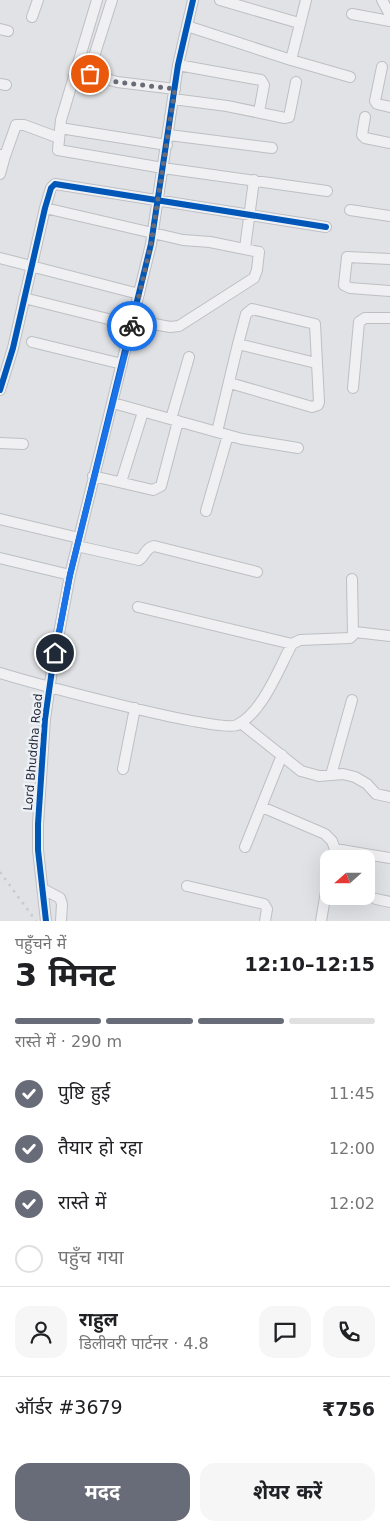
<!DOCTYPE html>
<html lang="hi">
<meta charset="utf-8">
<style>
body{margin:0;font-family:"DejaVu Sans","Noto Sans Devanagari",sans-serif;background:#f6f6f6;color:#202124;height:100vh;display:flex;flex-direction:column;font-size:19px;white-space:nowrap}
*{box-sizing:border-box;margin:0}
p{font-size:16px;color:#757577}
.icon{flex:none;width:28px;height:28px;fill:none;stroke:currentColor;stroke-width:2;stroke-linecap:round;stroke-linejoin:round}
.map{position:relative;height:921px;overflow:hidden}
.drawer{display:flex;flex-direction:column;background:#fff;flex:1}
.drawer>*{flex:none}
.needle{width:32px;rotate:249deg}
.tools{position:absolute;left:320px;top:850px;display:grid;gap:10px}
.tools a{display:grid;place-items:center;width:55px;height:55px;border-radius:10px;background:#fff;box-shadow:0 5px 20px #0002;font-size:25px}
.pin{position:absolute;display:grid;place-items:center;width:42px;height:42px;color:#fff;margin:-21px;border:2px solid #fff;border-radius:50%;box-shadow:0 1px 5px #0007}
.courier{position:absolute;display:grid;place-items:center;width:50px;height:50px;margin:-25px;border:4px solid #1a73e8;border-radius:50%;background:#fff;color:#222;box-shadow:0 1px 6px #0007}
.headline em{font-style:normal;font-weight:700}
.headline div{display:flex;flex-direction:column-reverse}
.headline{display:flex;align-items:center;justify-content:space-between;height:85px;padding:0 15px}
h1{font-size:32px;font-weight:700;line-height:38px}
.bar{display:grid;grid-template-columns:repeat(4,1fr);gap:8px 5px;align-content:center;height:60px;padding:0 15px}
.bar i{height:6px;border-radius:4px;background:#e0e0e0}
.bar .active{background:#686c78}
.bar p{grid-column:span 4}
.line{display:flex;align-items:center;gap:12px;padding:0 15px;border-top:1px solid #e0e0e0}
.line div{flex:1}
.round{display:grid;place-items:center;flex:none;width:52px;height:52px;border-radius:15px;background:#f6f6f6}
ol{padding:0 15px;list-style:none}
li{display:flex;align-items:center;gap:15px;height:55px}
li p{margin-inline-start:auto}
li .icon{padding:5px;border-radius:50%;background:#686c78;color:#fff;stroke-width:4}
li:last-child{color:#757577}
li i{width:28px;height:28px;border:2px solid #e0e0e0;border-radius:50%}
.button{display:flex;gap:10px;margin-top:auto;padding:10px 15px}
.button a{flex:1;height:58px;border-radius:15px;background:#686c78;color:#fff;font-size:20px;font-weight:700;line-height:58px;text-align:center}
.button a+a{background:#f6f6f6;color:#202124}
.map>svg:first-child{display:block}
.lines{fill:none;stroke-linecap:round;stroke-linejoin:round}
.minor-casing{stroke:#bdbfc2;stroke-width:12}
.minor{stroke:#f0f0f2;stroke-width:10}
.rail{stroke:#c9cace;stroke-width:2.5;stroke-dasharray:2.5 5;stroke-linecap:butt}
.cycleway-casing{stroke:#edf0f5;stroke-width:9}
.cycleway{stroke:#0057b8;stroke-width:6}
.done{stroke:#686c78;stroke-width:5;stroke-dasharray:0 9}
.route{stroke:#1a73e8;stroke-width:6}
.labels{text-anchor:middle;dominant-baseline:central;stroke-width:5;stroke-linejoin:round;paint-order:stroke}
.street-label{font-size:12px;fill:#272d3e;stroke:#edf0f5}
</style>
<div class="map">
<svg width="390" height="921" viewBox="0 0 390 921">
<rect width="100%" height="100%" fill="#e0e2e5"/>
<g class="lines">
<g class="minor-casing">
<path id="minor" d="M97 0 61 120 58 150 163 168 327 191
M112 0 90 69V74L117 82 175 89
M220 0 299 23
M306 0 291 60 350 77
M382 0 390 15
M352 14 390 21
M32 17 38 0
M187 26 291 60
M0 29 8 31
M178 65 261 80 264 85 259 112
M382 67 375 101 377 104 390 107
M0 84 6 85
M173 99 227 106 285 118 289 117 296 82
M365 117 362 135 365 138 390 143
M60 128 167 145
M169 135 272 148
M0 155 5 156 0 174
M5 156 16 125H24L59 138
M45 208 183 240 210 242 259 252 257 270 254 278 179 326 170 327 133 320
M350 210 390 216
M245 248 254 180
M0 258 139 294
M390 259 347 257 344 285 350 288 390 291
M24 298 132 325
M32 342 122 364
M230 383 312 407 318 405 319 402 315 324 252 309 246 314 238 344
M353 388 359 322 365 318H390
M0 390 13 348 45 208 51 188 55 184 326 227
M113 403 242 439 298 448
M171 419 189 357
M217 432 238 344 316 363
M0 443 23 444
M93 476 153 490 161 486 178 421
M121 482 143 412
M206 511 228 435
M0 519 79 538
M77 546 139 560C146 555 145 548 154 546L257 572
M0 558 70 575
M138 607 292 644
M355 632 390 636
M0 673C30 682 220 734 237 725 263 712 279 668 292 644L300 640 350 638 353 635 352 579
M241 723 301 771 319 776 343 774 355 777 367 784 376 794 390 797
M123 769 135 708
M331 775 352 700
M262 807 325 834 332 841 336 852
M245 847 282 755
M332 859 336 852 341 850 390 858
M187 886 264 904 267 909 265 921
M43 889 60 898 62 904 61 921
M376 899 390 902
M46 921 38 850V824L45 719 52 670 70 575 151 244 178 65 193 0
M321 921 329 874"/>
</g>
<use href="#minor" class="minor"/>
<path class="rail" d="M0 872 36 921"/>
<g class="cycleway-casing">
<path id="cycleway" d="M0 390 13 348 45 208 51 188 55 184 326 227
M46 921 38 850V824L45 719 52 670 70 575 151 244 178 65 193 0"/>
</g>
<use href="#cycleway" class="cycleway"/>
</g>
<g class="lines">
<path class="done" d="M90 74 117 82 175 89 151 244 132 326"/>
<path class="route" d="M55 653 70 575 132 326"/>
</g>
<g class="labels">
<g class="street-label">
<text transform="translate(33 752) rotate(-85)">Lord Bhuddha Road</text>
</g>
</g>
</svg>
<div class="tools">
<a><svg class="needle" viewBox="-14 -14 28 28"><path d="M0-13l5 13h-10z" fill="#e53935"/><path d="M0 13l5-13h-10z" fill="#757577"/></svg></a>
</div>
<div class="pin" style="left:90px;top:74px;background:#ea580c"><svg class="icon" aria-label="bag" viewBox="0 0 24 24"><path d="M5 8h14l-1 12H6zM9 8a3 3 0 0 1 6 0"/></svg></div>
<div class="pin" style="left:55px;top:653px;background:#1f2937"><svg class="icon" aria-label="home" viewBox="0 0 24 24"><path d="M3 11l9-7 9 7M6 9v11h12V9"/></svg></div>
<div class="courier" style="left:132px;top:326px"><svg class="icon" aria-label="bike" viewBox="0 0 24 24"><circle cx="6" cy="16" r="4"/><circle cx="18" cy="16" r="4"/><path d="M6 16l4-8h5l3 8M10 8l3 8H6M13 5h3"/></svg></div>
</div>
<section class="drawer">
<div class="headline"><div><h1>3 मिनट</h1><p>पहुँचने में</p></div><em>12:10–12:15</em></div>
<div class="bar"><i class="active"></i><i class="active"></i><i class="active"></i><i></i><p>रास्ते में · 290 m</p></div>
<ol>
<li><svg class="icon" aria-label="check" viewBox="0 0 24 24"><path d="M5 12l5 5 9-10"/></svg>पुष्टि हुई<p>11:45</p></li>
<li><svg class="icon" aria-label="check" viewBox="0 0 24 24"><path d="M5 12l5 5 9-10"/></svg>तैयार हो रहा<p>12:00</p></li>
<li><svg class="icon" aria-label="check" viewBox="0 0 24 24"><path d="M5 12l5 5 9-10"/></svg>रास्ते में<p>12:02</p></li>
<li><i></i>पहुँच गया</li>
</ol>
<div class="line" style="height:90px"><a class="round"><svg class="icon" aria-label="person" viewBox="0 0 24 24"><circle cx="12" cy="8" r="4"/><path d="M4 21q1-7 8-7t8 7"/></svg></a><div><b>राहुल</b><p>डिलीवरी पार्टनर · 4.8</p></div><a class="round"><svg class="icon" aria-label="chat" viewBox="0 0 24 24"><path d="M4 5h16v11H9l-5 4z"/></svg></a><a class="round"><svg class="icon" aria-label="phone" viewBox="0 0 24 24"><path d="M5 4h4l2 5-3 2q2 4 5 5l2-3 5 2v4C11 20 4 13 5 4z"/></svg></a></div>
<div class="line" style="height:65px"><div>ऑर्डर #3679</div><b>₹756</b></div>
<div class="button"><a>मदद</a><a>शेयर करें</a></div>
</section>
